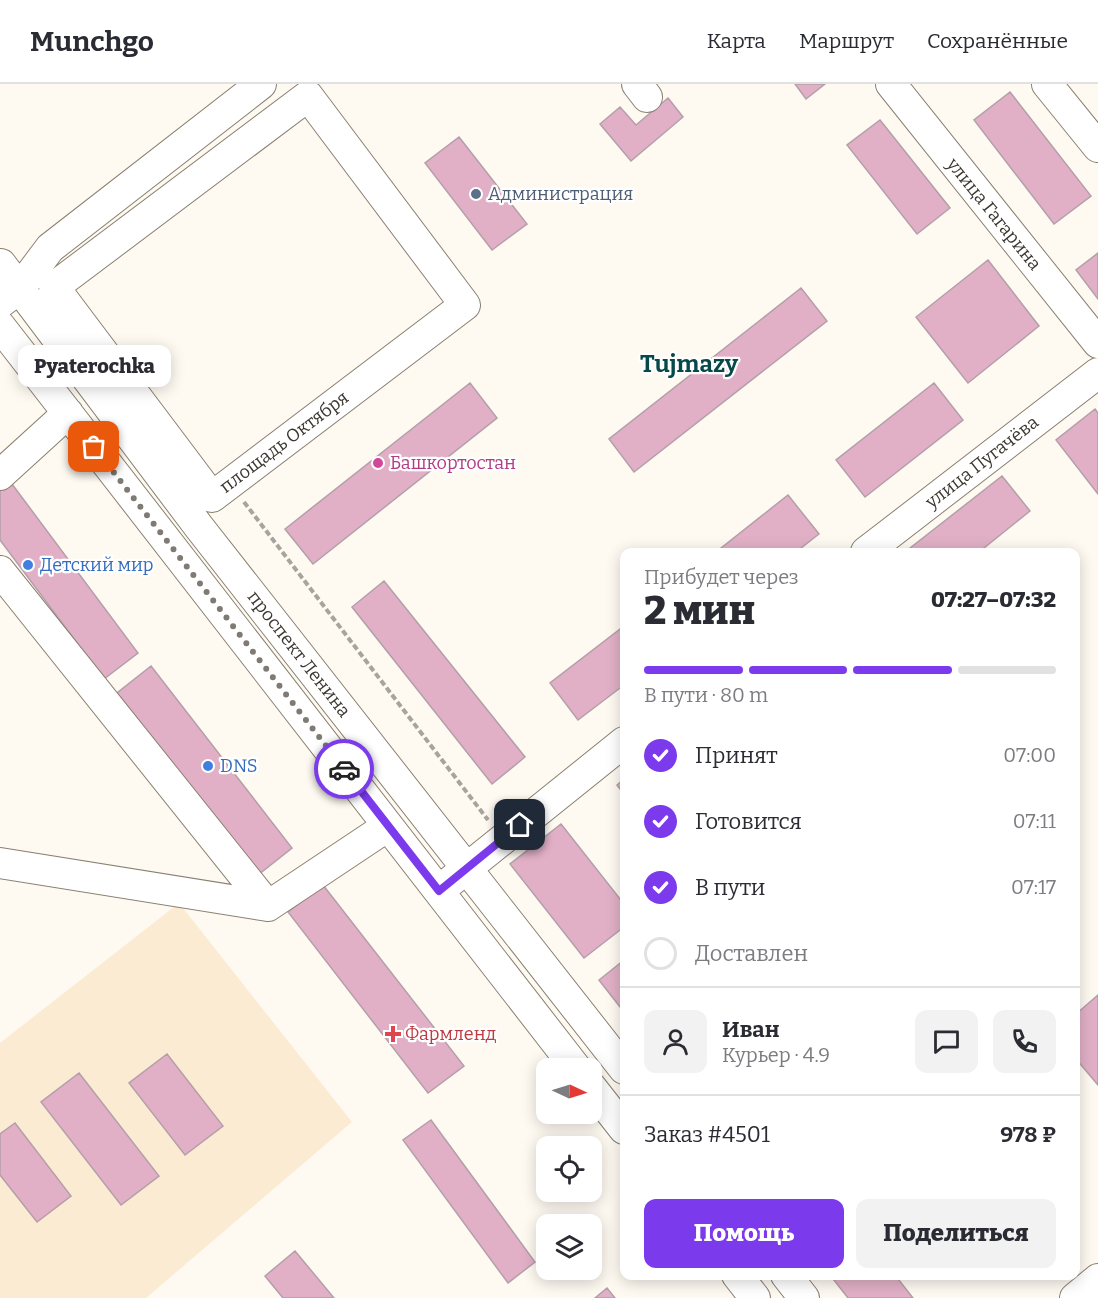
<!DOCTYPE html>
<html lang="ru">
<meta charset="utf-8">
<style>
body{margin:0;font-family:Bitter,serif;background:#f2f2f3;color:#2b2b33;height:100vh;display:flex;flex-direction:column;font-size:22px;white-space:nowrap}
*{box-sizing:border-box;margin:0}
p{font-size:20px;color:#7c7c81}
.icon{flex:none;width:33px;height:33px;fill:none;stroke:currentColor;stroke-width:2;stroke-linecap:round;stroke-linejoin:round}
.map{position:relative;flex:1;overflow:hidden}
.panel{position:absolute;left:620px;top:464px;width:460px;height:732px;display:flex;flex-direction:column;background:#fff;border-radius:12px;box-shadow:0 3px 15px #0003}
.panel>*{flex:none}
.needle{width:39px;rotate:94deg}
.tools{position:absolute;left:536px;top:974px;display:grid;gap:12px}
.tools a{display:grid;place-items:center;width:66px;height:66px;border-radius:12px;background:#fff;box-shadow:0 3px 15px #0003;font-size:30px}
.pin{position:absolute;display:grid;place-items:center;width:51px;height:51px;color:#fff;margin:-26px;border-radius:12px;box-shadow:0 3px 9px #0006}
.courier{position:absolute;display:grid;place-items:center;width:60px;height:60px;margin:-30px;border:4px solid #7c3aed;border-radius:50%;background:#fff;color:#222;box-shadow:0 2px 8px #0007}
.bubble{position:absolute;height:42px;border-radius:12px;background:#fff;box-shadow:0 3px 15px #0003;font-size:20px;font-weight:800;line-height:42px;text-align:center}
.headline em{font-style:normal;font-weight:800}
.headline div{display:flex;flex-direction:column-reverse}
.headline{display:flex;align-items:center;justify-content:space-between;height:102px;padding:0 24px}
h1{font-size:39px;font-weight:800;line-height:45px}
.bar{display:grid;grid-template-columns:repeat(4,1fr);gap:9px 6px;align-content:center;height:72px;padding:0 24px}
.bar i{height:8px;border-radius:4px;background:#e1e1e2}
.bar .active{background:#7c3aed}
.bar p{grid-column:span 4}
.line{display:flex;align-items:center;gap:15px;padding:0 24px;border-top:2px solid #e1e1e2}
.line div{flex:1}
.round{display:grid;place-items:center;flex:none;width:63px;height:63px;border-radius:12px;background:#f2f2f3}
ol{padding:0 24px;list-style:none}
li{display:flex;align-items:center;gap:18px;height:66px}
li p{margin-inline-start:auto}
li .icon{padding:6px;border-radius:50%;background:#7c3aed;color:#fff;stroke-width:4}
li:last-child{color:#7c7c81}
li i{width:33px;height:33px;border:3px solid #e1e1e2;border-radius:50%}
.primary-button{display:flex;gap:12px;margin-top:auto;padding:12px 24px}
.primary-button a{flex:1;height:69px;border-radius:12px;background:#7c3aed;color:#fff;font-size:24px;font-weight:800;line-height:69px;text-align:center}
.primary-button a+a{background:#f2f2f3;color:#2b2b33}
header{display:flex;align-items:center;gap:36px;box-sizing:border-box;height:84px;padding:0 30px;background:#fff;border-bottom:2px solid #e1e1e2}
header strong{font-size:28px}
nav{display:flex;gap:33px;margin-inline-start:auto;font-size:21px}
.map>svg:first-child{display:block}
.built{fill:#fcebd3}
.building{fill:#e1b0c6;stroke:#b49fa8;stroke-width:1.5}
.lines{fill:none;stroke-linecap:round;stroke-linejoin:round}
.minor-casing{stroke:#8a8070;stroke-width:32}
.path{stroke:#a8a49d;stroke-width:4;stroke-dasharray:6 3;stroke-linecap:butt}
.minor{stroke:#fff;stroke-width:30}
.done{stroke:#7f7b74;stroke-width:6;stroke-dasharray:0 10.8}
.route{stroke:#7c3aed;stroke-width:8}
.service-dot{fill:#5c6f8a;stroke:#fff;stroke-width:2}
.hotel-dot{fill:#d1479c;stroke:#fff;stroke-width:2}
.shop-dot{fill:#3f7fe0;stroke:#fff;stroke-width:2}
.health-dot{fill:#e0444e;stroke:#fff;stroke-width:2}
.labels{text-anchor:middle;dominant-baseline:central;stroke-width:4.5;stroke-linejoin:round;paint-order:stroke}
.service-label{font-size:18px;fill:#4e5e75;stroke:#fff;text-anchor:start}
.street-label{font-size:18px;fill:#3b3730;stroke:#fff}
.hotel-label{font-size:18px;fill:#b23c85;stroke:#fff;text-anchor:start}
.shop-label{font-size:18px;fill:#366cbe;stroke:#fff;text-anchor:start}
.health-label{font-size:18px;fill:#be3a42;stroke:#fff;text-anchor:start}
.district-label{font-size:24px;font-weight:bold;fill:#07494a;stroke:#fff}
</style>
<header>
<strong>Munchgo</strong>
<nav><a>Карта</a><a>Маршрут</a><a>Сохранённые</a></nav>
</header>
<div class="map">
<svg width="1098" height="1214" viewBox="0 0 1098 1214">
<rect width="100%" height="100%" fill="#fefaf2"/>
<path class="built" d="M179 819 352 1038 146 1214H0V959Z"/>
<path class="building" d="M795 0H825L806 15Z
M1010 8 1091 112 1054 140 974 36Z
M668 14 683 33 631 77 600 40 620 23 636 41Z
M880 36 950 124 917 150 847 61Z
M459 53 527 140 492 166 425 79Z
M1098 169V215L1076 186Z
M988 176 1039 242 968 299 916 233Z
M801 204 827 237 634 388 609 355Z
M470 299 497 334 313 480 285 445Z
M934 299 963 336 865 413 836 376Z
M1095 325 1098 329V410L1056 356Z
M1002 392 1030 427 979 468H905Z
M9 396 138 569 104 595 0 456V403Z
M788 411 819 450 796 468H716Z
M384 497 525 673 492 700 352 523Z
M624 542V601L578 636 550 599Z
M151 582 292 764 258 791 117 609Z
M624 695V710L617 701Z
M561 740 624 820V843L584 874 510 780Z
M323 801 464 982 428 1009 288 828Z
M624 876V928L599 896Z
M1098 911V1001L1076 975V930Z
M167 970 223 1042 185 1071 129 999Z
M79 989 159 1092 121 1121 41 1018Z
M431 1036 535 1178 508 1199 403 1056Z
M15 1039 71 1112 37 1138 0 1091V1050Z
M295 1167 334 1214H283L265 1192Z
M830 1191H895L913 1214H848Z
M607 1204 615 1214H595Z"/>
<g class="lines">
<g class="minor-casing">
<path id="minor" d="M637 0 647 13
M891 0 1098 259
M1047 0 1098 63
M308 12 465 221 212 413 54 203Z
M1 180 199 443 624 985
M0 219 20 204 50 164 261 0
M0 242 576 984
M0 391 68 329
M866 468 1098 289
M0 487 268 822
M0 779 268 822 388 742
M451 797 624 658
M591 1003 624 1045
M737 1191 755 1214
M786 1191 804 1214
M1075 1214 1098 1195"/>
</g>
<path class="path" d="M244 418 488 736"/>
<use href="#minor" class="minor"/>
</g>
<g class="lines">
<path class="done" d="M94 363 344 685"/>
<path class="route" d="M344 685 439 807 520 741"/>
</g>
<circle class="service-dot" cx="476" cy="110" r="6"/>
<circle class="hotel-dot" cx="378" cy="379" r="6"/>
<g class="shop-dot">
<circle cx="28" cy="481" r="6"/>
<circle cx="208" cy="682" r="6"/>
</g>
<path class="health-dot" d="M390 941h6v6h6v6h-6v6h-6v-6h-6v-6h6z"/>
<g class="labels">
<g class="service-label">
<text x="488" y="110">Администрация</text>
</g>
<g class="street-label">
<text transform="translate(994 130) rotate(51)">улица Гагарина</text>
<text transform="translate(284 358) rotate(-37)">площадь Октября</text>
<text transform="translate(982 378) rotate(-38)">улица Пугачёва</text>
<text transform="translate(299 570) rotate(52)">проспект Ленина</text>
</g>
<g class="hotel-label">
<text x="390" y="379">Башкортостан</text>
</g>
<g class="shop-label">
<text x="40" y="481">Детский мир</text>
<text x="220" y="682">DNS</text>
</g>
<g class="health-label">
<text x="405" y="950">Фармленд</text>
</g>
<g class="district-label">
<text x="689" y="280">Tujmazy</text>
</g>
</g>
</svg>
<div class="tools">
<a><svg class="needle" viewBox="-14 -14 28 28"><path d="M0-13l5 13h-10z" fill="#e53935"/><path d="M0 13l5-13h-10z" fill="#7c7c81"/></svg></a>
<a><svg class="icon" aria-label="locate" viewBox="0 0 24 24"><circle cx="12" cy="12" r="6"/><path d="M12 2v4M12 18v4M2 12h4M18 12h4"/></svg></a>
<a><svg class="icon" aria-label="layers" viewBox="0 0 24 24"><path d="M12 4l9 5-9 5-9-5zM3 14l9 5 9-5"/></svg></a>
</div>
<div class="pin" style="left:94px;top:363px;background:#ea580c"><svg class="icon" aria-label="bag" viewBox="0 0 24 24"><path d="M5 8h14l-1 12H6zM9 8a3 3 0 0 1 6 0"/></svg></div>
<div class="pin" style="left:520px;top:741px;background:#1f2937"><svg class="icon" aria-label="home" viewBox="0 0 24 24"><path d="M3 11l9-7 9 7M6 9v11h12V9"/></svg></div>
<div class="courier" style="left:344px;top:685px"><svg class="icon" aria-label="car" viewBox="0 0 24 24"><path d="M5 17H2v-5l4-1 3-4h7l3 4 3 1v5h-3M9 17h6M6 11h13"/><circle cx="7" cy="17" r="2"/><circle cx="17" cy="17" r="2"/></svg></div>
<div class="bubble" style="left:18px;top:261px;width:153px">Pyaterochka</div>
<section class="panel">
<div class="headline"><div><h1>2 мин</h1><p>Прибудет через</p></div><em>07:27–07:32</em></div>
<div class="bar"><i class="active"></i><i class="active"></i><i class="active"></i><i></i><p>В пути · 80 m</p></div>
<ol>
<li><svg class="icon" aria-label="check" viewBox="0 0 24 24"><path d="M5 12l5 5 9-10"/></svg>Принят<p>07:00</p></li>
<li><svg class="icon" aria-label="check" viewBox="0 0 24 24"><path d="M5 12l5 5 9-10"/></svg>Готовится<p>07:11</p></li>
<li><svg class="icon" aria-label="check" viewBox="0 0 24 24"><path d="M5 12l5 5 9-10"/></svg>В пути<p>07:17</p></li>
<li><i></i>Доставлен</li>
</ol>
<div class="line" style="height:108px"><a class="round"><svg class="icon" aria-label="person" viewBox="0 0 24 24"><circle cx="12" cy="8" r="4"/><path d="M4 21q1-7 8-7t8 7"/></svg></a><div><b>Иван</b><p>Курьер · 4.9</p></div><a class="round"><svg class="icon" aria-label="chat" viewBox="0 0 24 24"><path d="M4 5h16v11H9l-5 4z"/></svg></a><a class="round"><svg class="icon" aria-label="phone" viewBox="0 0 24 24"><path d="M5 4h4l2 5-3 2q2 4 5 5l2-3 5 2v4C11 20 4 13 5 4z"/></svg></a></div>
<div class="line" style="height:78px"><div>Заказ #4501</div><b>978 ₽</b></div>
<div class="primary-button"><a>Помощь</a><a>Поделиться</a></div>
</section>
</div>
